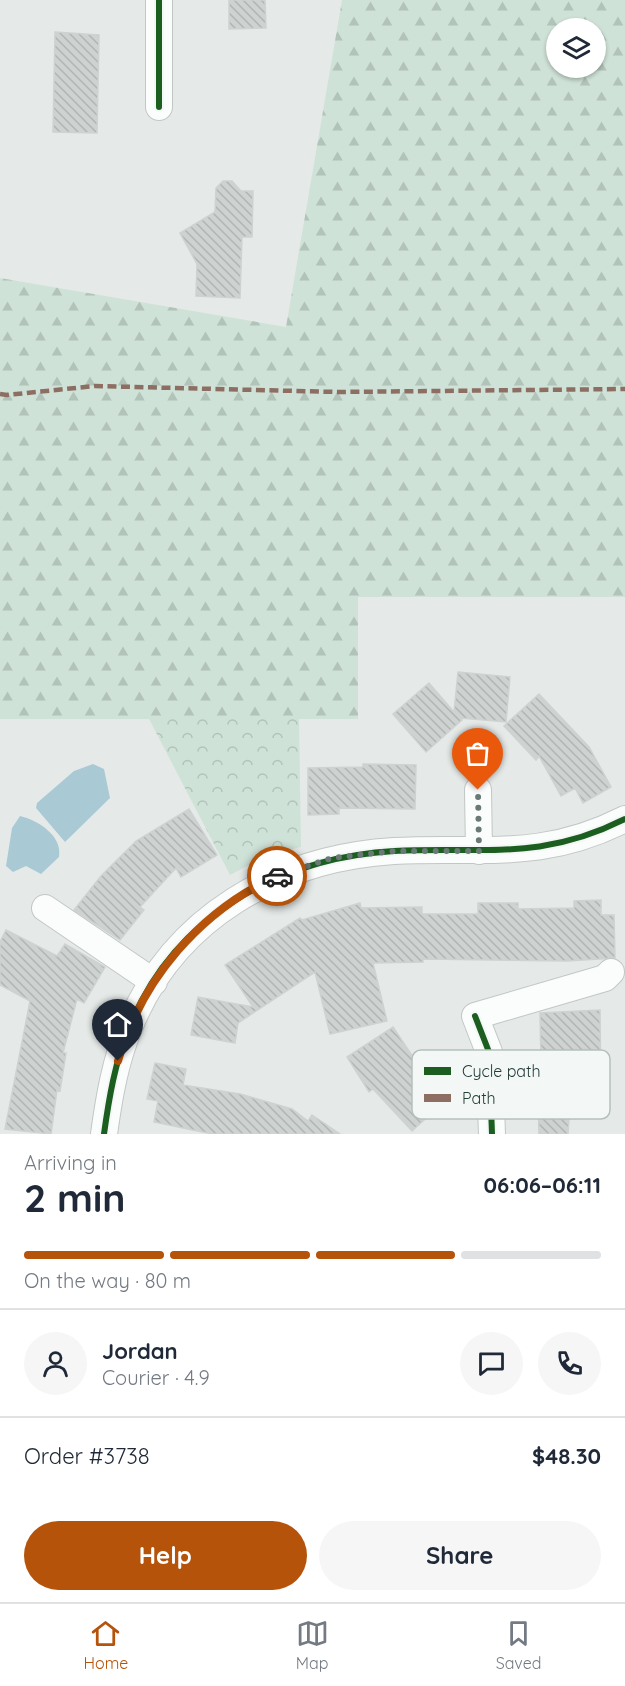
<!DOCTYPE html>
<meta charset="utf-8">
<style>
body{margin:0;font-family:Quicksand,sans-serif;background:#f6f6f7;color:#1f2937;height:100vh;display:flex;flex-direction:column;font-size:22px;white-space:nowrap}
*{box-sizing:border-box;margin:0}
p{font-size:20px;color:#747a83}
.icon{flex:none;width:33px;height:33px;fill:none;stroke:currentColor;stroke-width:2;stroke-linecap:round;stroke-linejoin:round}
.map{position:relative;height:1134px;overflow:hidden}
.details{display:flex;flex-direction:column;background:#fff;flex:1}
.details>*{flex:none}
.controls{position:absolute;left:546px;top:18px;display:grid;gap:12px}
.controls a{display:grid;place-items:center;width:60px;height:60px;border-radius:50%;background:#fff;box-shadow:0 2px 4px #0004;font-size:30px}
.pin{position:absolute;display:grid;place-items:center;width:51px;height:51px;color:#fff;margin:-62px -26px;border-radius:50% 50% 50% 0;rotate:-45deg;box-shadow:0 0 6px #0007}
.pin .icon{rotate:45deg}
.courier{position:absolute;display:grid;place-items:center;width:60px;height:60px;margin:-30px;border:4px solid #b45309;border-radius:50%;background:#fff;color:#222;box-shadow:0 2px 8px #0007}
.head em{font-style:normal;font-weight:700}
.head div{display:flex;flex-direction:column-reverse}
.head{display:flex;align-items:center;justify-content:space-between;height:102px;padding:0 24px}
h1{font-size:39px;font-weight:700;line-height:45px}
.bar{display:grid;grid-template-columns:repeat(4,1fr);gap:9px 6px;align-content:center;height:72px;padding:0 24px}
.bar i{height:8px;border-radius:4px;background:#e0e1e3}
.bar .on{background:#b45309}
.bar p{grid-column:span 4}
.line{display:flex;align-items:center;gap:15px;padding:0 24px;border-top:2px solid #e0e1e3}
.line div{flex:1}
.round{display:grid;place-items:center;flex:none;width:63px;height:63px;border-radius:32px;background:#f6f6f7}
.cta{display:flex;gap:12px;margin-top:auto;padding:12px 24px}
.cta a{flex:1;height:69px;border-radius:36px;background:#b45309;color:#fff;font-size:24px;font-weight:700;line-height:69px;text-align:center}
.cta a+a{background:#f6f6f7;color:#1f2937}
.dock{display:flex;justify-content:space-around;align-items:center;height:84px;border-top:2px solid #e0e1e3;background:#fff;font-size:16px;color:#747a83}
.dock a{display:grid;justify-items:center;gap:3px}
.dock .on{color:#b45309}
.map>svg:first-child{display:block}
.forest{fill:url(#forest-firs);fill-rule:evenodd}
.park{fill:url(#park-crowns)}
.water{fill:#a9cad5}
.building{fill:url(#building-back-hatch);stroke:#ced3d1;stroke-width:1.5}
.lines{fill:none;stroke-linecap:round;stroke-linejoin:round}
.minor-casing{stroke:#c2c7c5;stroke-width:28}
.minor{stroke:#fbfcfc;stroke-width:26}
.quiet{stroke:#8d6e63;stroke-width:4.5;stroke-dasharray:9 4.5;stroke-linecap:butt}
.cycleway-casing{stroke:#f3f8f6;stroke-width:10}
.cycleway{stroke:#1b5e20;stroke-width:6}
.done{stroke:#687976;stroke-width:6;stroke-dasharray:0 10.8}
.route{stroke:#b45309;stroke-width:8}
.key{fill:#f3f8f6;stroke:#b5c0bd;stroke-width:1.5}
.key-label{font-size:16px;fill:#243c38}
</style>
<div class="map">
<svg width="625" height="1134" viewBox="0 0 625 1134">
<defs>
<pattern id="forest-firs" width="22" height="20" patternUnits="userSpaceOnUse" patternTransform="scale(1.5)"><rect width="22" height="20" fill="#cfe2d7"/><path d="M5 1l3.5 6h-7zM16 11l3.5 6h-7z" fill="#b2c3b9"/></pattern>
<pattern id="park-crowns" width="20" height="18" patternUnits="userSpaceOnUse" patternTransform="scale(1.5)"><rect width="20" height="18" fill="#cfe2d7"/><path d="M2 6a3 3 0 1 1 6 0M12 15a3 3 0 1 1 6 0" fill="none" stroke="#b2c3b9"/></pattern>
<pattern id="building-back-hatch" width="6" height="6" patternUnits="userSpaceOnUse" patternTransform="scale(1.5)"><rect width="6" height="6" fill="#ced2d1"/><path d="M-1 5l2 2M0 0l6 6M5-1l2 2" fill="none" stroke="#b1b5b4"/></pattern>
</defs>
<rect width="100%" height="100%" fill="#e5eae8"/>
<path class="forest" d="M342 0H625V597H358V719H0V278L286 327ZM556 28H596V68H556Z"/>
<path class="park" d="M149 719H299L301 847 268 855 230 875Z"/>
<path class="water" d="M93 764 104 769 110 798 65 842 36 808 37 803 74 771Z
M20 816C38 820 63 836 59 857L41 874 26 866 13 872 6 866 12 828Z"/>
<path class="building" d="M229 0H265L266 28 229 29Z
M55 32 99 35 97 133 53 132Z
M223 181H232L241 191H253L252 237H242L240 298 196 296 197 264 180 233 215 212 216 188Z
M458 672 510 677 506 722 460 718 462 720 426 752 393 714 429 683 454 712Z
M539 694 589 747 611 787 583 803 575 788 561 796 539 756 536 760 504 726Z
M363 764 416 765 415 809 339 808V814L308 815V768L363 767Z
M189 809 217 855 181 877 176 868 140 907 144 910 120 940 74 910 101 876 136 841Z
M601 900V915H614L615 958 567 961 423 959V962L373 963 387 1021 330 1034 315 972 238 1023 235 1043 191 1035 198 997 253 1007 225 965 300 918 302 920 360 903 361 908 422 907V914H478V903H518V909L574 908V901Z
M6 930 57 956 65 944 105 967 84 1003 77 999 63 1053H66L60 1091 57 1090 51 1134 5 1129 30 1001 0 985V942Z
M600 1010 601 1103H570L568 1134H539L537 1061H541L540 1013Z
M393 1027 425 1075 447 1099 412 1131 373 1089 369 1092 347 1057Z
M155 1063 186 1069 183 1085 240 1094 292 1109 308 1121 312 1115 340 1134H212L154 1122 158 1101 147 1099Z"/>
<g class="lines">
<g class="minor-casing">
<path id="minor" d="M159 0V107
M478 790 479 851
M45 908 154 982
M104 1134C109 1098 115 1062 129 1028 173 917 279 858 394 851 483 846 540 862 625 819
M492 1134 489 1052 475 1016 605 978 611 972"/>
</g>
<use href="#minor" class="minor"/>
<path class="quiet" d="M0 394 7 395 95 386 338 392 625 389"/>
<g class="cycleway-casing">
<path id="cycleway" d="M159 0V107
M475 1016 489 1052 492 1134
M104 1134C109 1098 115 1062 129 1028 173 917 279 858 394 851 483 846 540 862 625 819"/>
</g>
<use href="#cycleway" class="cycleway"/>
</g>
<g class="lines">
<path class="done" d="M277 876 332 858 394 851H479L478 790"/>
<path class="route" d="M118 1061C141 980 200 911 277 876"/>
</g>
<rect x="412" y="1050" width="198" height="69" rx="9" class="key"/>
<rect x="424" y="1067" width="27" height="8" fill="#1b5e20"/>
<rect x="424" y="1094" width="27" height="8" fill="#8d6e63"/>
<g class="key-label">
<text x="462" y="1077">Cycle path</text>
<text x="462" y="1104">Path</text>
</g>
</svg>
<div class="controls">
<a><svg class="icon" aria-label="layers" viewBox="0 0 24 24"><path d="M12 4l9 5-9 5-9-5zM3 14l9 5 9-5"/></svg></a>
</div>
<div class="pin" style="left:478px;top:790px;background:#ea580c"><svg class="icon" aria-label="bag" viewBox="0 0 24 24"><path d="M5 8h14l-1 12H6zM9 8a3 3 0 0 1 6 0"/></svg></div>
<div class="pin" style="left:118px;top:1061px;background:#1f2937"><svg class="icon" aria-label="home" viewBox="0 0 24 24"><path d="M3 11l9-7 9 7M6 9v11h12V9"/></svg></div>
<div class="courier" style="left:277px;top:876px"><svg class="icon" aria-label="car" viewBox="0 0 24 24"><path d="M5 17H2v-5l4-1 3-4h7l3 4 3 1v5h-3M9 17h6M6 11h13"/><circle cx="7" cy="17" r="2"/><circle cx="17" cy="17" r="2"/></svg></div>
</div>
<section class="details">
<div class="head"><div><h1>2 min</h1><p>Arriving in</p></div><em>06:06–06:11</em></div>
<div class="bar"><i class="on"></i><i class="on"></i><i class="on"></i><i></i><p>On the way · 80 m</p></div>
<div class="line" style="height:108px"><a class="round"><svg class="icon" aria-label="person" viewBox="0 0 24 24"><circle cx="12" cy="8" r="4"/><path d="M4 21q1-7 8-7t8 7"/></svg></a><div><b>Jordan</b><p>Courier · 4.9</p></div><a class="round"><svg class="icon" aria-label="chat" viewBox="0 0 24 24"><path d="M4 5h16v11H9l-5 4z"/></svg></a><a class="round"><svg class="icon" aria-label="phone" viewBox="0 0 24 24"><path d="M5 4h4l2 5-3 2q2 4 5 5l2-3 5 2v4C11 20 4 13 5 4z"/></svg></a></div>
<div class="line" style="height:78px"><div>Order #3738</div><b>$48.30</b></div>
<div class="cta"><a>Help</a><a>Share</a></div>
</section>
<nav class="dock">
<a class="on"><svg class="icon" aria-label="home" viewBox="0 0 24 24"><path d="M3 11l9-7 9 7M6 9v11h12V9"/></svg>Home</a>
<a><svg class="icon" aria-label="map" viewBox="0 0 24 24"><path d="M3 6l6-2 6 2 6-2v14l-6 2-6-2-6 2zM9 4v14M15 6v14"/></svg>Map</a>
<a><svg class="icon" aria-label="saved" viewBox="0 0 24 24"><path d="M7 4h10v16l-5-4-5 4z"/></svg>Saved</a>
</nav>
